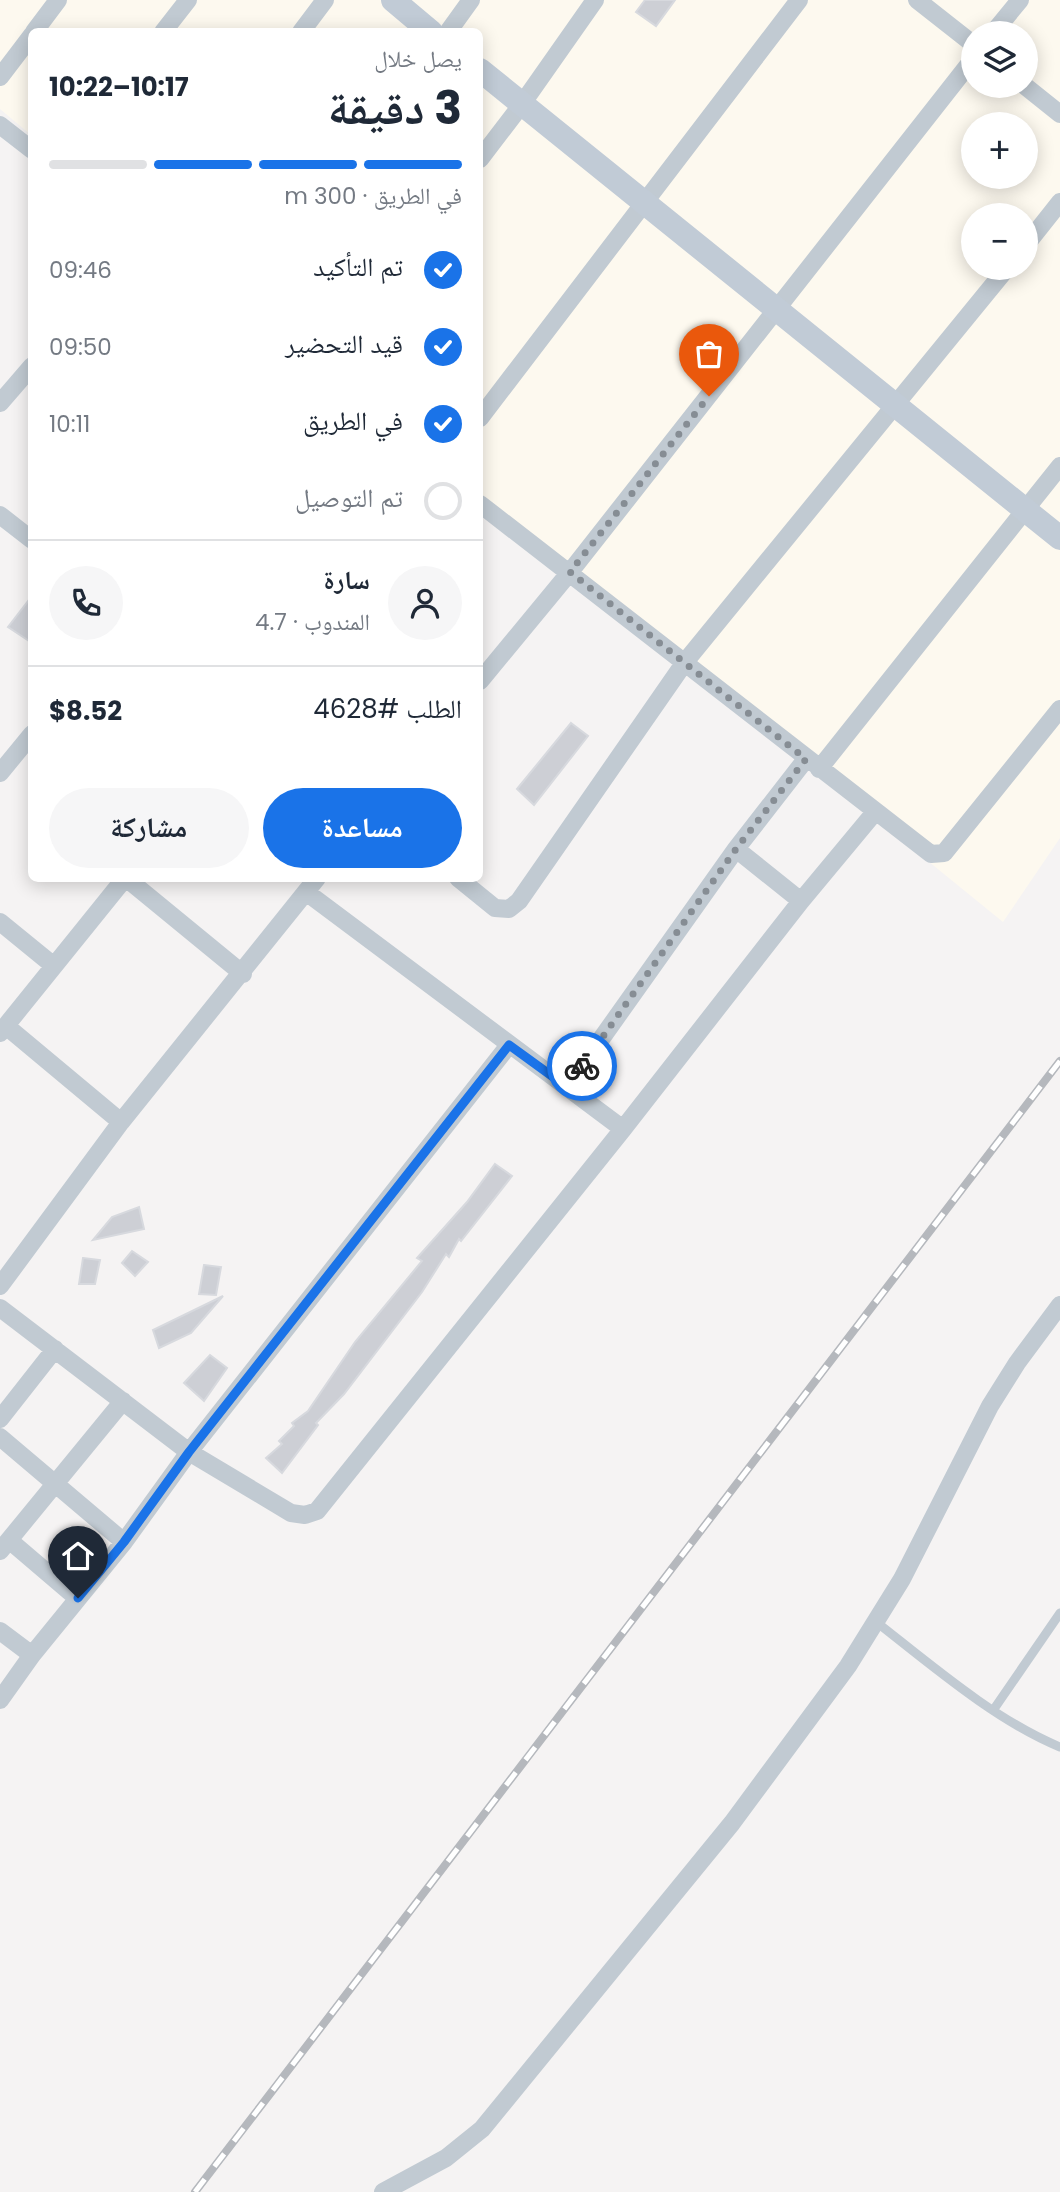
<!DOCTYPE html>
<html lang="ar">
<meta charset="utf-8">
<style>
body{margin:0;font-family:Poppins,"Noto Naskh Arabic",sans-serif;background:#f6f6f7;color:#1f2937;direction:rtl;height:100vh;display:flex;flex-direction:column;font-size:26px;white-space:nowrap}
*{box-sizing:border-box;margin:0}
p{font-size:23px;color:#747a83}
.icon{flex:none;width:38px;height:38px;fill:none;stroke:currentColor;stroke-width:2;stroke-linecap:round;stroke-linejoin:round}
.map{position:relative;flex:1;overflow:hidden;direction:ltr}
.sheet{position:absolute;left:28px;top:28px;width:455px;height:854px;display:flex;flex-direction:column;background:#fff;border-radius:10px;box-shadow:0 4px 18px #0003;direction:rtl}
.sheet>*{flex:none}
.fabs{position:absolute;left:961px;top:21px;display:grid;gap:14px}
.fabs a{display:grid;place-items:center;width:77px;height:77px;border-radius:50%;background:#fff;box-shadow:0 4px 18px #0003;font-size:35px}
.pin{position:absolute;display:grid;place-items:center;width:60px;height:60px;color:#fff;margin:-72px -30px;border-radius:50% 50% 50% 0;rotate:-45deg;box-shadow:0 0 7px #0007}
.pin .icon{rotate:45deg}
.courier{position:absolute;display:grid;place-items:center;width:70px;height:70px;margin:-35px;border:5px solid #1a73e8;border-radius:50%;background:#fff;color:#222;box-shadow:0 2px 9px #0007}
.head em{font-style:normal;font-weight:700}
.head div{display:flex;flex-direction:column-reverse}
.head{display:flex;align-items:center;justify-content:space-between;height:119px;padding:0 21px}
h1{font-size:46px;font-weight:700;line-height:52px}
.bar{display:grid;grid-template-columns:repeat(4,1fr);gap:10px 7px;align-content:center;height:84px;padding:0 21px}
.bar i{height:9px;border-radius:5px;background:#e0e1e3}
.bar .active{background:#1a73e8}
.bar p{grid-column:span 4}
.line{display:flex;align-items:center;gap:18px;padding:0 21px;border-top:2px solid #e0e1e3}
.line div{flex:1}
.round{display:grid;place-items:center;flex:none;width:74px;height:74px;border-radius:37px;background:#f6f6f7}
ol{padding:0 21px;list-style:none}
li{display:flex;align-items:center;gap:21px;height:77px}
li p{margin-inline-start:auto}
li .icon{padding:7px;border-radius:50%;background:#1a73e8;color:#fff;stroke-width:4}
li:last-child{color:#747a83}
li i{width:38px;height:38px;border:4px solid #e0e1e3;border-radius:50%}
.primary-button{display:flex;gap:14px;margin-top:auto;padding:14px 21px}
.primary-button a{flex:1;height:80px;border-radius:42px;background:#1a73e8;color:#fff;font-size:28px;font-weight:700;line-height:80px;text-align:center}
.primary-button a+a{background:#f6f6f7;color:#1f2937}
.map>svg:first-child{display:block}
.commercial{fill:#fdf9ef;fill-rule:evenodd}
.building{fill:#cdcfd5;stroke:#d7d9de;stroke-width:2}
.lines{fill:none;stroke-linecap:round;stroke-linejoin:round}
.lane{stroke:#c1cad2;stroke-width:9}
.street{stroke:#c1cad2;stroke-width:18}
.secondary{stroke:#c1cbd6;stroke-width:24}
.rail-casing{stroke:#b5b8bd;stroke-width:8}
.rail{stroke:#fff;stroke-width:5;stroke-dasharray:16;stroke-linecap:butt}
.done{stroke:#868d94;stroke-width:7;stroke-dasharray:0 12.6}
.route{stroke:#1a73e8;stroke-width:9}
</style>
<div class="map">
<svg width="1060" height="2192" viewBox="0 0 1060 2192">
<rect width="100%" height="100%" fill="#f5f3f3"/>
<path class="commercial" d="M0 0H1060V838L1003 922 480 497V32H32L31 135 0 109ZM973 33H1026V86H973ZM973 124H1026V177H973ZM973 215H1026V268H973Z"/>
<path class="building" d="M645 0H675L656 26 636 12Z
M32 596V643L8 627Z
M571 723 588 736 534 805 517 789Z
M495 1164 512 1176 461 1241 459 1239 449 1257 446 1254 422 1292 344 1394 316 1423 318 1425 282 1473 266 1458 282 1444 279 1441 294 1426 292 1423 308 1411 355 1342 422 1261 417 1258 467 1202Z
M139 1207 144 1229 93 1240 112 1217Z
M132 1251 148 1262 135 1276 122 1263Z
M83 1258 100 1260 95 1284H79Z
M204 1265 221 1267 216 1295 199 1294Z
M223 1296 191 1333 159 1348 153 1330Z
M210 1355 227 1368 204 1401 184 1383Z"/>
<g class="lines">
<path class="lane" d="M875 1621C930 1664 996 1721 1060 1747
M994 1709 1060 1613"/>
<path class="street" d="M917 0 973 44
M34 32 58 0
M163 32 188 0
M301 32 325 0
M448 32 471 0
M993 33 1020 0
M0 77 32 35
M1025 86 1060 114
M0 125 32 150
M480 159 522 104 595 0
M1026 245 1060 202
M0 403 32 366
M480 418 799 0
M480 504 931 854 944 853 1060 709
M0 515 32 540
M480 681 570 572 973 59
M819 769 1060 466
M0 773 32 734
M736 849 801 901
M126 878 243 974
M458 878 495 908 509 909 519 901 685 662 1007 268
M306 892 623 1129
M0 922 54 966
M6 1026 121 1122
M0 1033 125 878
M567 1087 736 849 806 759
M0 1286 121 1122 317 878
M0 1308 189 1452 291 1513 305 1515 317 1511 623 1129 801 901 875 812
M0 1419 55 1349
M0 1437 124 1542
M9 1540 77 1598
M0 1551 123 1401
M0 1631 32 1655
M0 1700 32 1655 124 1542 189 1452 509 1045
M383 2192 446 2158 482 2129 732 1823 848 1666 902 1579 990 1406 1017 1363 1060 1305"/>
<path class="secondary" d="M393 0 431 32
M480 70 1060 538"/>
<g class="rail-casing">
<path id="rail" d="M195 2192 1060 1061"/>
</g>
<use href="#rail" class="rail"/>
</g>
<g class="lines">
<path class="done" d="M582 1066 736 849 806 759 570 572 709 396"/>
<path class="route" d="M78 1598 124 1542 189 1452 509 1045 567 1087 582 1066"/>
</g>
</svg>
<div class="fabs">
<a><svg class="icon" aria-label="layers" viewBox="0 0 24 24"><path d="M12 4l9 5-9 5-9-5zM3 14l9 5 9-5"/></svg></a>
<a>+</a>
<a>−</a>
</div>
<div class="pin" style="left:709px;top:396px;background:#ea580c"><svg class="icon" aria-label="bag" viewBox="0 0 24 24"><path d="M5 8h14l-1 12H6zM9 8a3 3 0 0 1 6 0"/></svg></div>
<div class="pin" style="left:78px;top:1598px;background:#1f2937"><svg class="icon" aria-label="home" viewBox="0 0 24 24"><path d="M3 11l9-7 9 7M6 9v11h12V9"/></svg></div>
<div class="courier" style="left:582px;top:1066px"><svg class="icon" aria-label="bike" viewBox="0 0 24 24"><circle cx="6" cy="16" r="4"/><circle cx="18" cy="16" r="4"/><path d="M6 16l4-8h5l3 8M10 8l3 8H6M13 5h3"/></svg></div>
<section class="sheet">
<div class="head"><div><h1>3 دقيقة</h1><p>يصل خلال</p></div><em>10:17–10:22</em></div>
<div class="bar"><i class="active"></i><i class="active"></i><i class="active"></i><i></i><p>في الطريق · 300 m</p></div>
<ol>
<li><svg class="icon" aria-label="check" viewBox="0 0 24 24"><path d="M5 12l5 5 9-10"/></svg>تم التأكيد<p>09:46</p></li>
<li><svg class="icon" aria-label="check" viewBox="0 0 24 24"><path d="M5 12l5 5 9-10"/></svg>قيد التحضير<p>09:50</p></li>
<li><svg class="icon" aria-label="check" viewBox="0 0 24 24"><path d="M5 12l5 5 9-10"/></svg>في الطريق<p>10:11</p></li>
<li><i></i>تم التوصيل</li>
</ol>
<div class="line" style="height:126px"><a class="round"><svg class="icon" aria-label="person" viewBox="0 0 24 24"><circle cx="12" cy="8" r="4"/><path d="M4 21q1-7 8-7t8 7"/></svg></a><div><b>سارة</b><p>المندوب · 4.7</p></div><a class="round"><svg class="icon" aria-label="phone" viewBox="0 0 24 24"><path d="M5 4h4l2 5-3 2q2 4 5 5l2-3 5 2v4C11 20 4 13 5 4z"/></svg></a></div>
<div class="line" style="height:91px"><div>الطلب #4628</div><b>$8.52</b></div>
<div class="primary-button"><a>مساعدة</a><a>مشاركة</a></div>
</section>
</div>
